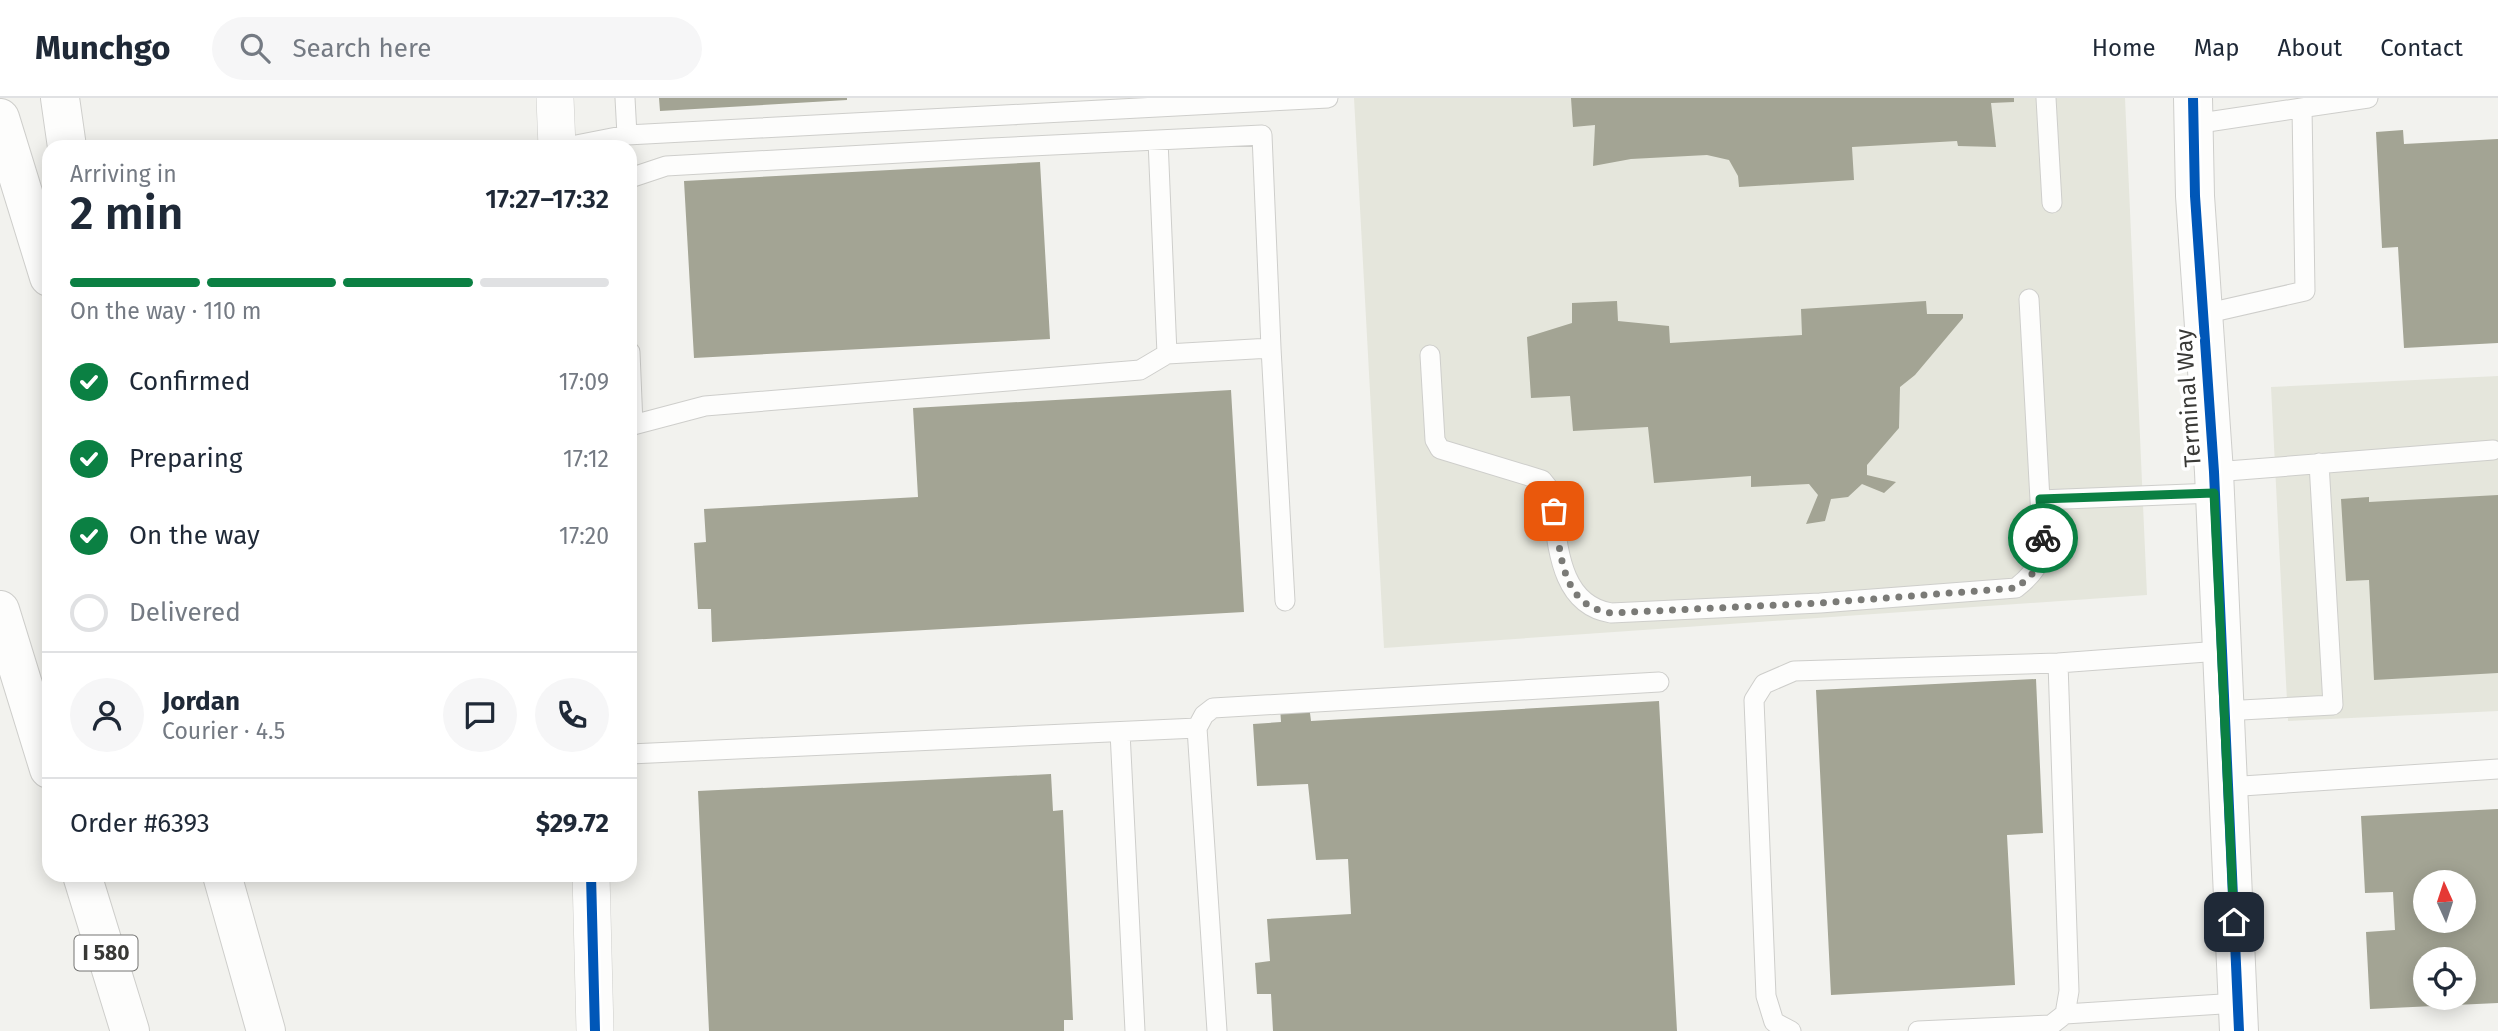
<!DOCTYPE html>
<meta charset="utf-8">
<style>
body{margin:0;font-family:"Fira Sans",sans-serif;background:#f6f6f7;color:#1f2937;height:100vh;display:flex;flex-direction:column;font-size:26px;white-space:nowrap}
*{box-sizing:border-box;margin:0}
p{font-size:23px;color:#747a83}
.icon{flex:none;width:38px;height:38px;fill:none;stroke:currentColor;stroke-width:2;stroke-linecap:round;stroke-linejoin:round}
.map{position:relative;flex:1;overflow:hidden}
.side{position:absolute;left:42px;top:42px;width:595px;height:742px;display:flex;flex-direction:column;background:#fff;border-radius:21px;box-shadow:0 4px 18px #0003}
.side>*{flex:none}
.needle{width:46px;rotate:357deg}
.fabs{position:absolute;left:2413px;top:772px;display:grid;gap:14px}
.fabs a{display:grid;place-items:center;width:63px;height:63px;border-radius:50%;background:#fff;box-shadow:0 4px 18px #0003;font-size:35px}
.pin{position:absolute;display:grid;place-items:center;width:60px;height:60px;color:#fff;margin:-30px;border-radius:14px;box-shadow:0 4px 10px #0006}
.courier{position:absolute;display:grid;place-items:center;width:70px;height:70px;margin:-35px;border:5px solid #0b8043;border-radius:50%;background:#fff;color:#222;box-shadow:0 2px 9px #0007}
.headline em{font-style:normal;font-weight:600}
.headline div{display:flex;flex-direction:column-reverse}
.headline{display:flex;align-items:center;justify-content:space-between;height:119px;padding:0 28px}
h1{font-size:46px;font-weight:600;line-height:52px}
.bar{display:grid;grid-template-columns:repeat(4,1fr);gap:10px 7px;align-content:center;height:84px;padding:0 28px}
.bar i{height:9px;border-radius:5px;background:#e0e1e3}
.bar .selected{background:#0b8043}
.bar p{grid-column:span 4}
.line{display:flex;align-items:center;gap:18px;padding:0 28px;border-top:2px solid #e0e1e3}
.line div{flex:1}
.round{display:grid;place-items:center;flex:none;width:74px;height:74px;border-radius:37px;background:#f6f6f7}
ol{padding:0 28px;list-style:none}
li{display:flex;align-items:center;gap:21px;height:77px}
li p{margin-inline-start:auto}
li .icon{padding:7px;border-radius:50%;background:#0b8043;color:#fff;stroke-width:4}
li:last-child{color:#747a83}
li i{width:38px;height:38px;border:4px solid #e0e1e3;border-radius:50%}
header{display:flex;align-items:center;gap:42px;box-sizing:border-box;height:98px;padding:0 35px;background:#fff;border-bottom:2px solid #e0e1e3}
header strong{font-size:33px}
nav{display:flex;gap:38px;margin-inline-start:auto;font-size:24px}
.search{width:490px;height:63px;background:#f6f6f7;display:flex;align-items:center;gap:18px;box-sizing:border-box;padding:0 24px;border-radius:38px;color:#747a83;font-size:26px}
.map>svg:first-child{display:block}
.built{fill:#e5e6dc}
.building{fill:#a3a494;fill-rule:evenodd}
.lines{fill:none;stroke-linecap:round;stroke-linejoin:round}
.lane-casing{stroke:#cececb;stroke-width:21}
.street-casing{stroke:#cececb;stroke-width:38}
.secondary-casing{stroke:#cececb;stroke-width:40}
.highway-casing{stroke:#cececb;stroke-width:40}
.lane{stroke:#fdfdfc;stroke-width:19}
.street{stroke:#fdfdfc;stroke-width:37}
.secondary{stroke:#fdfdfc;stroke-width:38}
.highway{stroke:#fdfdfc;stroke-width:38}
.cycleway-casing{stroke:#fff;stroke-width:15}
.cycleway{stroke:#0057b8;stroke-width:10}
.done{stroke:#7a7a76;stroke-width:7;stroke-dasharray:0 12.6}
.route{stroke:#0b8043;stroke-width:9}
.labels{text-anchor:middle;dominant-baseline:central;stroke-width:7;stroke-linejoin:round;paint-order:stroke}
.shield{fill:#fff;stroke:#747472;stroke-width:2}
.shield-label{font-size:21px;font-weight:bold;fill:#393936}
.street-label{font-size:23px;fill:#393936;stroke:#fff}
</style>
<header>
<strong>Munchgo</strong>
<div class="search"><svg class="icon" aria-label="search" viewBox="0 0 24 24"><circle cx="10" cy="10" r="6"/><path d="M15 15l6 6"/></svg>Search here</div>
<nav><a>Home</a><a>Map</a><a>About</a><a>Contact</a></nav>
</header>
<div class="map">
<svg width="2498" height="933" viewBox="0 0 2498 933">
<rect width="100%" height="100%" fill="#f2f2ee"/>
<path class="built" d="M1354 0H2125L2147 497 1384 550Z
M2498 278V613L2288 623 2271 289Z"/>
<path class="building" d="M659 0H847V2L660 13Z
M1571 0H2014V4L1991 5 1996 49 1958 48 1957 43 1852 49 1854 82 1739 89 1738 78 1729 62 1707 57 1631 61 1593 68 1595 27 1573 29Z
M2403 32 2404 46 2498 41V245L2404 250 2398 149 2382 150 2376 34Z
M1040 64 1050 241 694 260 684 83Z
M1617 203 1618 223 1669 228 1670 245 1802 237 1801 211 1926 203 1927 216H1963V220L1915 277 1900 289 1899 330 1867 367V377L1896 384 1884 395 1862 386 1848 399 1831 401 1825 423 1806 426 1818 397 1809 386 1751 389V378L1654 385 1648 329 1573 333 1570 298 1531 300 1527 239 1572 225V205Z
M1231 292 1244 514 712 544 711 511H698L694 445 706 444 704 411 918 399 913 310Z
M2498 397V575L2374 582 2369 482 2346 483 2341 401 2369 399V404Z
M2036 581 2043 735 2007 737 2015 887 1831 897 1816 592Z
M1659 603 1677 933H1273L1271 896H1257L1255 865 1270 863 1267 821 1351 816 1348 761 1316 762 1308 686 1257 688 1253 626 1281 624 1280 609 1309 607 1311 623Z
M1051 676 1053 713 1063 712 1073 922H1064V933H709L698 693Z
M2498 711V905L2370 911 2366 834 2395 832 2393 794 2365 795 2361 718ZM2426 784H2464V822H2426ZM2426 861H2464V900H2426Z"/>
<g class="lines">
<g class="lane-casing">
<path id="lane" d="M2046 0 2052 105
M2194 26 2368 0
M627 37 1328 0
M566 49 627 37 625 0
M630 80 666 68C865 56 1063 46 1262 37L1271 250 1167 256 1158 42
M2029 201 2040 402
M2204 216 2305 193 2302 10
M1271 250 1285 503
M630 254 633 327 630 328
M1430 257 1435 342 1440 351 1542 382 1550 392C1558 437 1555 506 1611 515L1820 505 2016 490C2053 461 2043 444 2040 402L2214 395
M633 327 705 308 1140 272 1167 256
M2214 374 2493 352
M2223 613 2333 607 2319 365
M1197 630 1217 933
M1120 634 1135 933
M630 656 1197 630 1204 617 1213 610 1659 584
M2227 689 2498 671
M2065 916 2238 905
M1791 933 1774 924 1766 898 1754 602 1764 586 1794 573 2058 565 2220 553
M1918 933 2051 927 2065 916 2069 893 2058 565"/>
</g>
<g class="street-casing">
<path id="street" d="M555 0 557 49
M591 777 595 933"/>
</g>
<g class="secondary-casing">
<path id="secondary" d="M2193 0 2195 98 2214 374 2239 933"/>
</g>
<g class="highway-casing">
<path id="highway" d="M60 0 67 49
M0 20 49 179
M0 512 49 671
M82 777 130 933
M222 777 266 933"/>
</g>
<use href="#lane" class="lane"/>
<use href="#street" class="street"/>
<use href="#secondary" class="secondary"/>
<use href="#highway" class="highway"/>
<g class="cycleway-casing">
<path id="cycleway" d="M2193 0 2195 98 2214 374 2239 933
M591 777 595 933"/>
</g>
<use href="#cycleway" class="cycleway"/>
</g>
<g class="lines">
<path class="done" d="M1554 413C1561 454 1560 508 1611 515L1820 505 2016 490C2036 474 2045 466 2043 440"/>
<path class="route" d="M2043 440 2040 401 2214 395 2234 824"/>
</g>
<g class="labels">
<rect class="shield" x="74.5" y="837.5" width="63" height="35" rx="5"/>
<g class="shield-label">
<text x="106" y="855">I 580</text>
</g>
<g class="street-label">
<text transform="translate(2188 300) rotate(-94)">Terminal Way</text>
</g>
</g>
</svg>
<div class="fabs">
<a><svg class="needle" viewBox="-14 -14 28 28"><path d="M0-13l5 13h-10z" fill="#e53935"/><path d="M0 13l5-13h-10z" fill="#747a83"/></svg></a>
<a><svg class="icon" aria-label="locate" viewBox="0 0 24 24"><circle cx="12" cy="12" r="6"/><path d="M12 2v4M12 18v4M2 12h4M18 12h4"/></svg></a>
</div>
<div class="pin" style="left:1554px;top:413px;background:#ea580c"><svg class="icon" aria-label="bag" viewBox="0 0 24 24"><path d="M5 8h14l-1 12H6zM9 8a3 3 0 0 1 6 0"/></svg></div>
<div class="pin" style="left:2234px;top:824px;background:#1f2937"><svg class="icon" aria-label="home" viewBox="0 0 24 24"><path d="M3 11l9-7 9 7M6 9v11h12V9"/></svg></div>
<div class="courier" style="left:2043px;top:440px"><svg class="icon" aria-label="bike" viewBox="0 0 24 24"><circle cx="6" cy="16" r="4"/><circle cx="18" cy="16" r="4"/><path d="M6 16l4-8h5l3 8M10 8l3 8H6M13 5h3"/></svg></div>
<section class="side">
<div class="headline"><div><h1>2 min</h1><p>Arriving in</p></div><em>17:27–17:32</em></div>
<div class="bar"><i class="selected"></i><i class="selected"></i><i class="selected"></i><i></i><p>On the way · 110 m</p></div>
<ol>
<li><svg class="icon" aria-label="check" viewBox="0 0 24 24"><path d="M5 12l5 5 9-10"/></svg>Confirmed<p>17:09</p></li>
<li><svg class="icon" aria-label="check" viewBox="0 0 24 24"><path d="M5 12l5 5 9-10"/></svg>Preparing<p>17:12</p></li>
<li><svg class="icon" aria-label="check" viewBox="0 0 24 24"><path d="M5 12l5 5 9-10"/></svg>On the way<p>17:20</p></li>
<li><i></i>Delivered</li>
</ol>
<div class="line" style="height:126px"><a class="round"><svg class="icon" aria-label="person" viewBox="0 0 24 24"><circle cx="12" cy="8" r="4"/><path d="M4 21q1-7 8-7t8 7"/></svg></a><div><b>Jordan</b><p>Courier · 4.5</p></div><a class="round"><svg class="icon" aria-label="chat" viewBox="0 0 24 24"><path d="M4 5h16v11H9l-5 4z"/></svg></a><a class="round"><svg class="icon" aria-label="phone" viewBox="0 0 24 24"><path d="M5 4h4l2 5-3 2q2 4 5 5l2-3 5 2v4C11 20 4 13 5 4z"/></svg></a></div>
<div class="line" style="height:91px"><div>Order #6393</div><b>$29.72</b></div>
</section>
</div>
